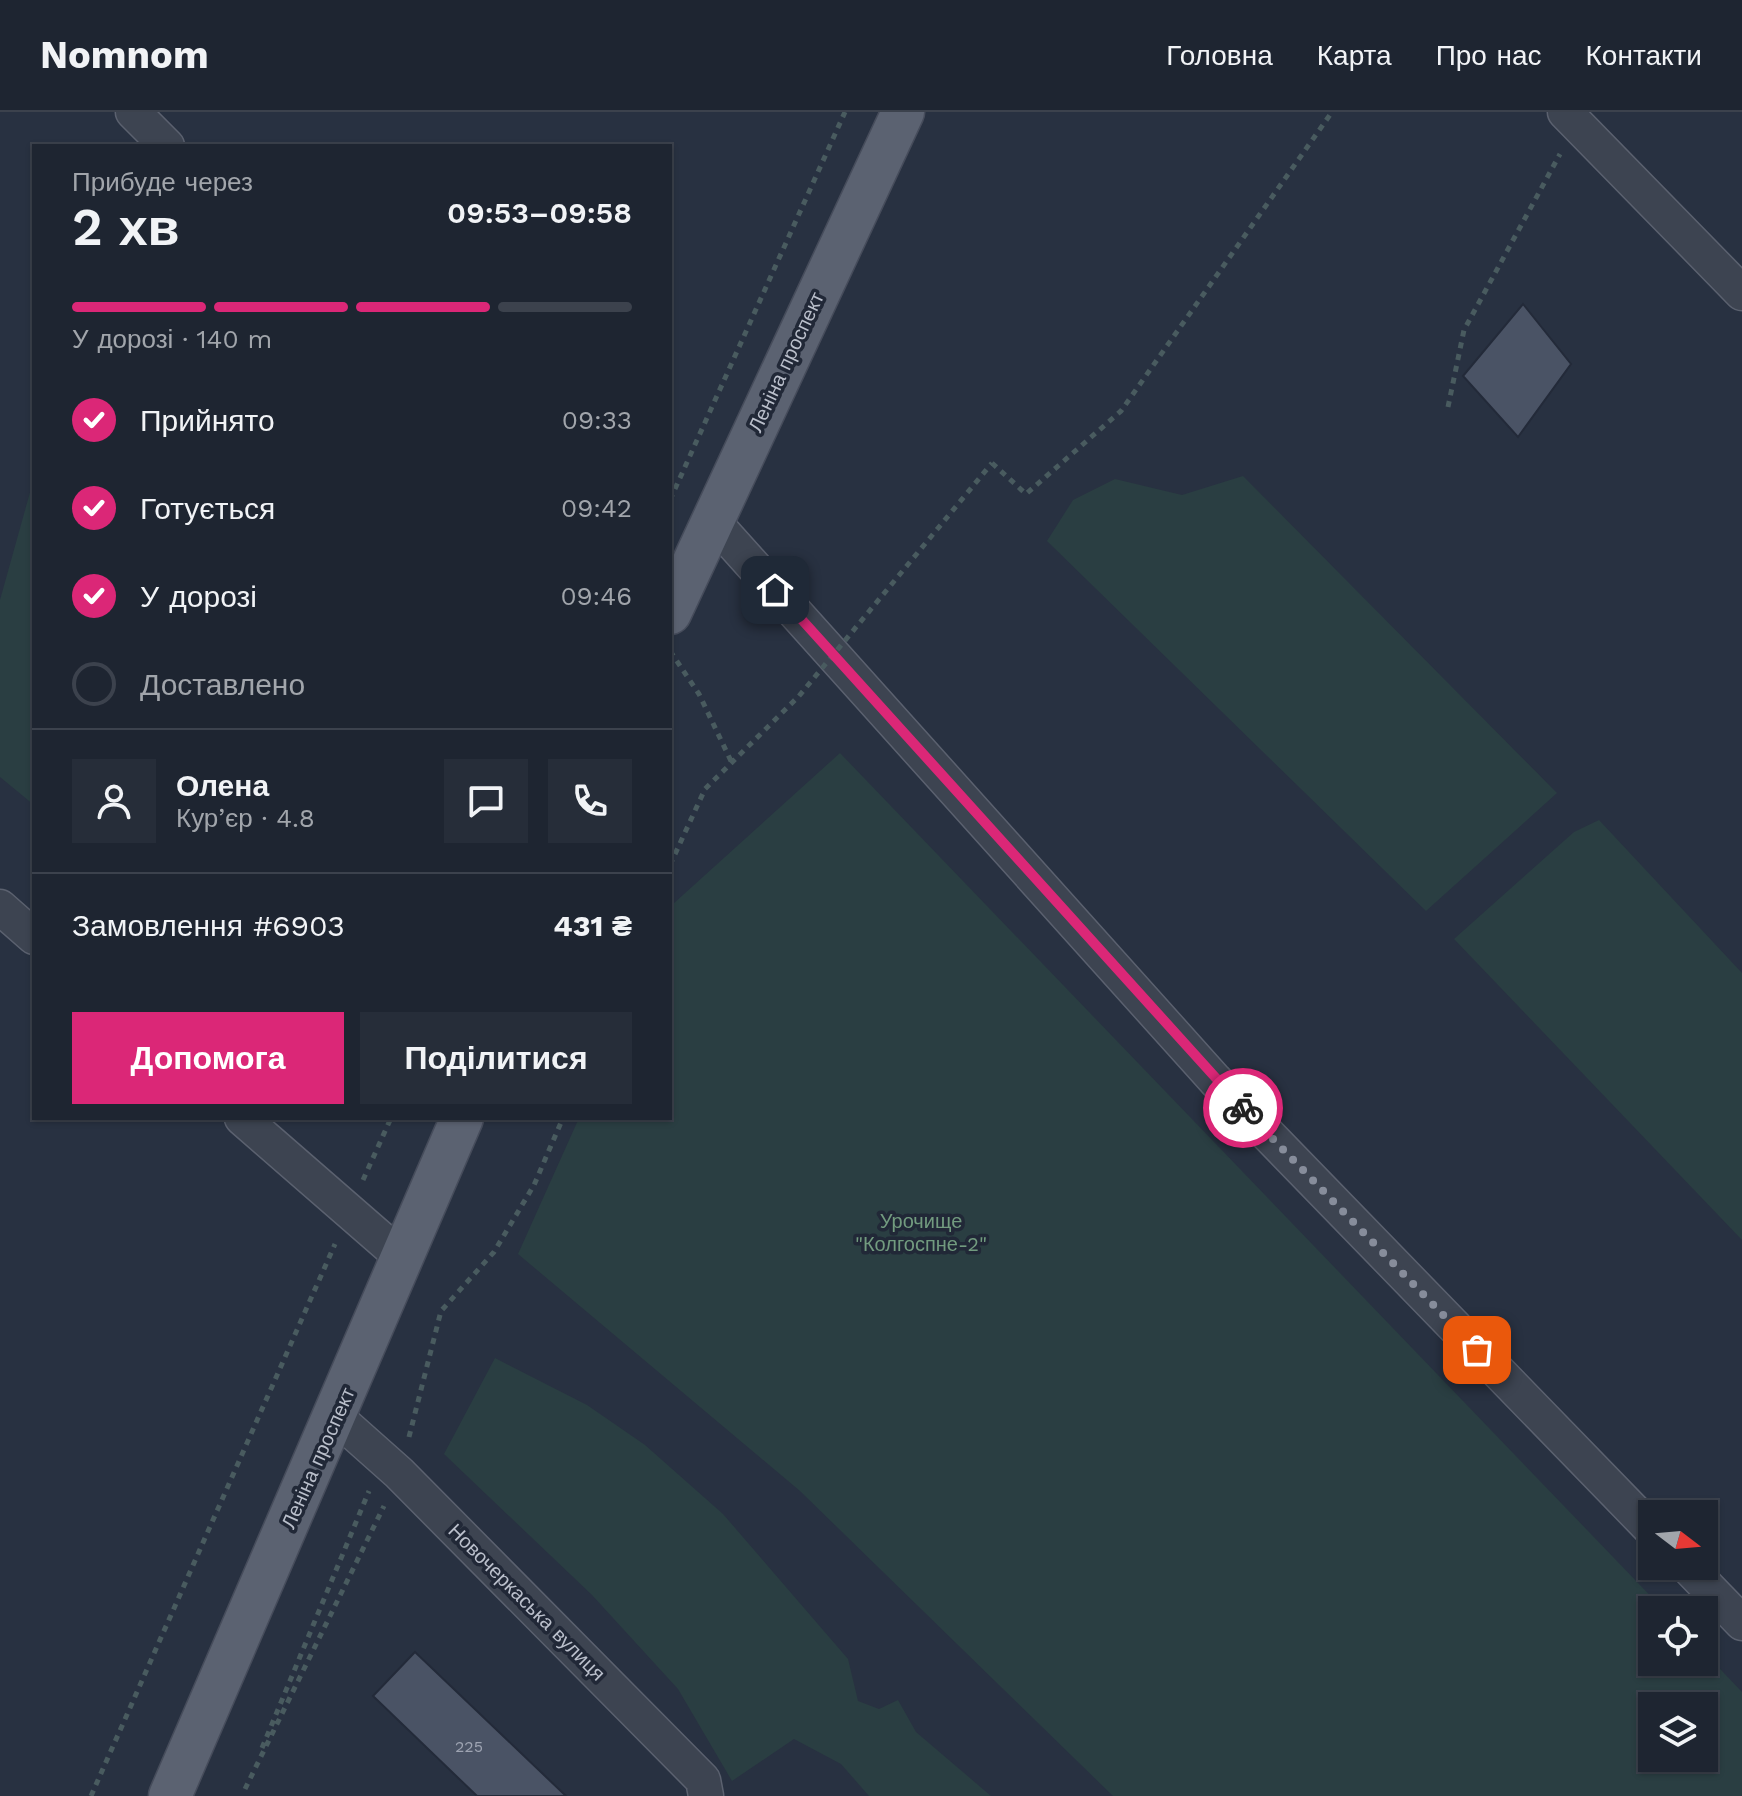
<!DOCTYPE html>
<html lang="uk">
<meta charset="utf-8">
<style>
body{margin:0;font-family:"Work Sans",sans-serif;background:#262d39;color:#f1f3f6;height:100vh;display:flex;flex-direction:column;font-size:30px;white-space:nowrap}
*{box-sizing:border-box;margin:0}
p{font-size:26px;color:#a1a5ab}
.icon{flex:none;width:44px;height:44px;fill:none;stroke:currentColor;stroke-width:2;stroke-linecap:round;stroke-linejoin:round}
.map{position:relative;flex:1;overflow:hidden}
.drawer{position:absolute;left:32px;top:32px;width:640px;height:976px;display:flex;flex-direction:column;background:#1e2531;border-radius:0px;box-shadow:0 2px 6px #0004,0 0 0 2px #3c424d}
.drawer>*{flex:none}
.needle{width:52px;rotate:106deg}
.controls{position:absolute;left:1638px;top:1388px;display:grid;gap:16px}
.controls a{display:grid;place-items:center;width:80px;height:80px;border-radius:0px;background:#1e2531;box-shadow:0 2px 6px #0004,0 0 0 2px #3c424d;font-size:40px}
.pin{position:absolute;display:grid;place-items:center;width:68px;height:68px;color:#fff;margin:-34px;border-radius:16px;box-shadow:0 4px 12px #0006}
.courier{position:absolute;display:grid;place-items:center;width:80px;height:80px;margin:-40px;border:6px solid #db2777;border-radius:50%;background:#fff;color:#222;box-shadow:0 2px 10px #0007}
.headline em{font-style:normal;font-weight:600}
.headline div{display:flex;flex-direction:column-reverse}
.headline{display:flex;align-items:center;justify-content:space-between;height:136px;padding:0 40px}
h1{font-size:52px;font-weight:600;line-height:60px}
.bar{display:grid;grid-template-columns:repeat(4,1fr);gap:12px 8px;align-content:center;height:96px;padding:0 40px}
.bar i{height:10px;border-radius:6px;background:#3c424d}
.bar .current{background:#db2777}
.bar p{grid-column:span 4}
.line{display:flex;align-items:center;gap:20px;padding:0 40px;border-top:2px solid #3c424d}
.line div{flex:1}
.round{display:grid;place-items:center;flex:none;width:84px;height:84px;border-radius:0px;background:#262d39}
ol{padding:0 40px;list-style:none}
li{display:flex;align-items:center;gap:24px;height:88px}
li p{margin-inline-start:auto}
li .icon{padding:8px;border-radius:50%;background:#db2777;color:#fff;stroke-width:4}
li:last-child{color:#a1a5ab}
li i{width:44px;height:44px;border:4px solid #3c424d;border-radius:50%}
.primary-button{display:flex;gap:16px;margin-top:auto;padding:16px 40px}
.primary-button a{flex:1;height:92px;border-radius:0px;background:#db2777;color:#fff;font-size:32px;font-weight:600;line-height:92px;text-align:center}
.primary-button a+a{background:#262d39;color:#f1f3f6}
header{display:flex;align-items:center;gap:48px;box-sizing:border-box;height:112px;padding:0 40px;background:#1e2531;border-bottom:2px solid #3c424d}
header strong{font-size:38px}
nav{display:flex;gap:44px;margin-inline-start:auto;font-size:28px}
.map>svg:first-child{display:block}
.green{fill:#2a3e42;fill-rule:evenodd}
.building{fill:#4a5365;stroke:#232a39;stroke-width:2}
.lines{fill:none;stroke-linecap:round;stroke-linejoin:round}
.minor-casing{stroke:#5b616f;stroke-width:37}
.major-casing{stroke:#464c5b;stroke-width:45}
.path{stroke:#495b5f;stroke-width:5;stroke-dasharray:6 6;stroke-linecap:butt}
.minor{stroke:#3d4451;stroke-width:34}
.major{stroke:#5b6271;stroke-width:42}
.path-bridge{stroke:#495b5f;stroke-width:5;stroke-dasharray:6 6;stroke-linecap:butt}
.done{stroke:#878d9b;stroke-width:8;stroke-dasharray:0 14.4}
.route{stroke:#db2777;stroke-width:10}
.labels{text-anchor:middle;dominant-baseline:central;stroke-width:7;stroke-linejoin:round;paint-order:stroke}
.number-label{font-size:16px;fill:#9ea4b2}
.street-label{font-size:20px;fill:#babfcb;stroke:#212837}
.park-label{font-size:20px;fill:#729b7f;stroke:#212837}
</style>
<header>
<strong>Nomnom</strong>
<nav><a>Головна</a><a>Карта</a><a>Про нас</a><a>Контакти</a></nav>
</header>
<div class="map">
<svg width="1742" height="1684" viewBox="0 0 1742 1684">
<rect width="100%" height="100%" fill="#283141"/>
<path class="green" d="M1243 364 1557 681 1426 799 1047 429 1073 388 1115 367 1182 383Z
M34 366V693L0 665V488Z
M840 641 1664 1498H1652V1550H1704V1540L1742 1580V1684H1113L800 1379 518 1142 579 1006H670V799L673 792ZM1704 1594V1646H1652V1594Z
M1599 708 1742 861V1128L1454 827 1574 720Z
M495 1246 587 1293 645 1333 723 1402 848 1547 858 1589 879 1597 898 1588 916 1620 991 1684H869L841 1652 794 1627 732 1669 678 1577 592 1483 444 1342Z"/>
<path class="building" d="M1523 192 1571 252 1518 325 1463 264Z
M415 1540 566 1684H477L373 1584Z"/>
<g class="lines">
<g class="minor-casing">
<path id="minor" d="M133 0 167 34
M1565 0 1742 181
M712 408 1215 968 1652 1418
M0 795 34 825
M242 1006 404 1147
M336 1305 399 1361 703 1668 706 1684
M1687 1454 1742 1511"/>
</g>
<g class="major-casing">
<path id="major" d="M670 501 903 0
M170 1684 462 1006"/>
</g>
<path class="path" d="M1448 295 1464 218 1560 42
M992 351 1026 382 1121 299 1332 0
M670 388 845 0
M670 539 699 582 731 649
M670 753 705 677 799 584
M363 1068 391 1006
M409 1325 441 1199 494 1140 534 1073 563 1006
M262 1636 369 1379
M245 1677 384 1394
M91 1684 335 1132"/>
<use href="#minor" class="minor"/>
<use href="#major" class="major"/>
<path class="path-bridge" d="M799 584 992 351"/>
</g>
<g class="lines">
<path class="done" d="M1243 996 1477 1238"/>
<path class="route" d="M775 478 1243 996"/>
</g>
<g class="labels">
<g class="number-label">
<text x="469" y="1634">225</text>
</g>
<g class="street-label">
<text transform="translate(786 250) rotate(-65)">Леніна проспект</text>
<text transform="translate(318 1346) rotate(-66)">Леніна проспект</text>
<text transform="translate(527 1490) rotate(45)">Новочеркаська вулиця</text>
</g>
<g class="park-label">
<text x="921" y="1109">Урочище<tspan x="921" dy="23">"Колгоспне-2"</tspan></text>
</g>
</g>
</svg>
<div class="controls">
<a><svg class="needle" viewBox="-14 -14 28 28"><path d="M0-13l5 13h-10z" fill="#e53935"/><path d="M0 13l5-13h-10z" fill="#a1a5ab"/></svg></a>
<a><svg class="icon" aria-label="locate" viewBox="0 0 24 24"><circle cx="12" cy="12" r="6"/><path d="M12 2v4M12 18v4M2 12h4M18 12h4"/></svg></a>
<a><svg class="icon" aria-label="layers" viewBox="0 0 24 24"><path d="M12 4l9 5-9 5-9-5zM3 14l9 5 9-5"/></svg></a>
</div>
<div class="pin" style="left:1477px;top:1238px;background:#ea580c"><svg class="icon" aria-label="bag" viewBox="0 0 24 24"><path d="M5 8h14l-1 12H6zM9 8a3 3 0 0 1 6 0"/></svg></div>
<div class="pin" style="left:775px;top:478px;background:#1f2937"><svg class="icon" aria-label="home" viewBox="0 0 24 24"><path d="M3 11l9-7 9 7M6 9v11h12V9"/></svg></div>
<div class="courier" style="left:1243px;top:996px"><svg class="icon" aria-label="bike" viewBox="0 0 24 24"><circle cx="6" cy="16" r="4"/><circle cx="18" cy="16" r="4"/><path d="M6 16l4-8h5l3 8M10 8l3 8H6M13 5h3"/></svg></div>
<section class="drawer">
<div class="headline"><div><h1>2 хв</h1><p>Прибуде через</p></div><em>09:53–09:58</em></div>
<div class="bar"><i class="current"></i><i class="current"></i><i class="current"></i><i></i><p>У дорозі · 140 m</p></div>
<ol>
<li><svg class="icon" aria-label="check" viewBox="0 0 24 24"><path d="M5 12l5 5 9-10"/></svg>Прийнято<p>09:33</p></li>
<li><svg class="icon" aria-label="check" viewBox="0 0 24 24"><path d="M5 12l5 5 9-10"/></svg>Готується<p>09:42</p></li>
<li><svg class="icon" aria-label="check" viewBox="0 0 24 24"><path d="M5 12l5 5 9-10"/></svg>У дорозі<p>09:46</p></li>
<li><i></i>Доставлено</li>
</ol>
<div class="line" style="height:144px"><a class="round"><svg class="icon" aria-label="person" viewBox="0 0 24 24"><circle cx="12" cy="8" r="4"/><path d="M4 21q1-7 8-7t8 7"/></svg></a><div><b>Олена</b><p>Кур’єр · 4.8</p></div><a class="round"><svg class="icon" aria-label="chat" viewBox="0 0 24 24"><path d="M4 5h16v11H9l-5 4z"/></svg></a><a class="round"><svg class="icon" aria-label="phone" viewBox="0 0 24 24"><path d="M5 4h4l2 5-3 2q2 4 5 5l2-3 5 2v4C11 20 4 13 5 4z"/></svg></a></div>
<div class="line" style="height:104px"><div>Замовлення #6903</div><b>431 ₴</b></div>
<div class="primary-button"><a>Допомога</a><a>Поділитися</a></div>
</section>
</div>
